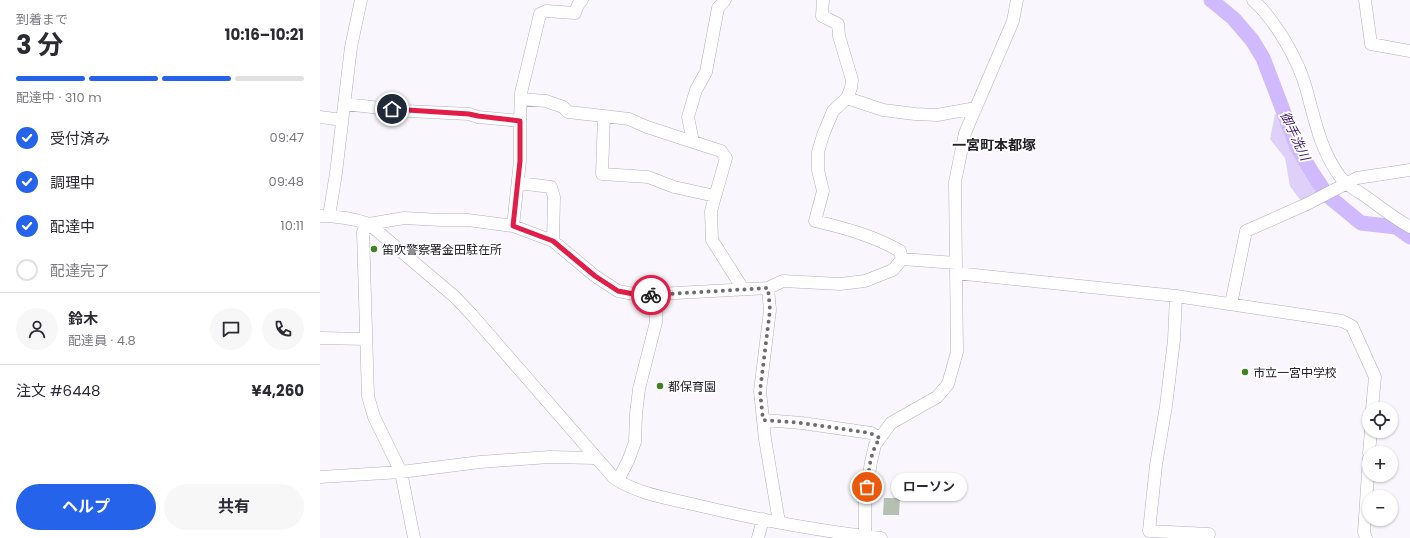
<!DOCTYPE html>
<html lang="ja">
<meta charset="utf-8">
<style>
body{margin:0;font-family:Poppins,"Noto Sans JP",sans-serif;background:#f7f7f7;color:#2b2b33;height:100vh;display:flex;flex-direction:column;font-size:15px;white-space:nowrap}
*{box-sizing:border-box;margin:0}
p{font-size:13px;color:#7c7c81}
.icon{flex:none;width:22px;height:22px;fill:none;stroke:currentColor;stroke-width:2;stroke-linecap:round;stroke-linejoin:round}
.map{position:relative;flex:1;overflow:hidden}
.drawer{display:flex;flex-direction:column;background:#fff;width:320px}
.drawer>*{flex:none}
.fabs{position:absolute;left:1042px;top:402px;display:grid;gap:8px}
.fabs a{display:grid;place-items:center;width:36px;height:36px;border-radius:50%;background:#fff;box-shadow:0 1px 3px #0004;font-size:20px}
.pin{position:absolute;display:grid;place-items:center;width:34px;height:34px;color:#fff;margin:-17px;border:2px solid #fff;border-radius:50%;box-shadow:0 1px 4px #0007}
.courier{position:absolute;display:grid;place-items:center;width:40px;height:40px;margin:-20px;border:3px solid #e11d48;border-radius:50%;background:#fff;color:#222;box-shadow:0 1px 5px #0007}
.bubble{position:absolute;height:28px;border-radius:14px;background:#fff;box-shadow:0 1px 3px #0004;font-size:13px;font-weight:700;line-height:28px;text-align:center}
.headline em{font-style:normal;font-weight:700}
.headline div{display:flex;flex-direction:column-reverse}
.headline{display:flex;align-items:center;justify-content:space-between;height:68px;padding:0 16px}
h1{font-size:26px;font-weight:700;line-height:30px}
.bar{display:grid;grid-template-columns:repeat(4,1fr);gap:6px 4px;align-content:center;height:48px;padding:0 16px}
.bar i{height:5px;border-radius:3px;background:#e1e1e2}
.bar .active{background:#2563eb}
.bar p{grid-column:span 4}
.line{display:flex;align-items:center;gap:10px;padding:0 16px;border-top:1px solid #e1e1e2}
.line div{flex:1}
.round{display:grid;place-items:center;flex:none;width:42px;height:42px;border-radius:21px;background:#f7f7f7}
ol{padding:0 16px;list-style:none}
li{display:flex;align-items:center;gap:12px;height:44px}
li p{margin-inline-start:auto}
li .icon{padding:4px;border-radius:50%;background:#2563eb;color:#fff;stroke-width:4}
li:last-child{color:#7c7c81}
li i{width:22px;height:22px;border:2px solid #e1e1e2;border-radius:50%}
.action{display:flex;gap:8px;margin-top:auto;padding:8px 16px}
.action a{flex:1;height:46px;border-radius:24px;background:#2563eb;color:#fff;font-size:16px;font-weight:700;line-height:46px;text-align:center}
.action a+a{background:#f7f7f7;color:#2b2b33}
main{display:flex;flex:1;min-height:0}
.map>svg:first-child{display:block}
.green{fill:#ded0f9}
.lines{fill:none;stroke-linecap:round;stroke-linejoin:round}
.river{stroke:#d1b9fd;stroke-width:15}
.building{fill:#b6c0b2}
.minor-casing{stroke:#b3aebd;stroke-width:13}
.minor{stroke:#fff;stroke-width:12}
.done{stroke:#6e6c72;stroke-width:4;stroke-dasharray:0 7.2}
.route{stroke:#e11d48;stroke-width:5}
.poi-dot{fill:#438222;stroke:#fff;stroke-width:1.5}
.labels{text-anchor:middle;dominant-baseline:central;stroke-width:3.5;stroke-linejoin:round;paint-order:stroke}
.poi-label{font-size:12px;fill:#232127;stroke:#fff;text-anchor:start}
.water-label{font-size:13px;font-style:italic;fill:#411e6a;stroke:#fff}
.quarter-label{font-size:14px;font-weight:bold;fill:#232127;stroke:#fff}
</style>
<main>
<section class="drawer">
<div class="headline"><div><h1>3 分</h1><p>到着まで</p></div><em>10:16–10:21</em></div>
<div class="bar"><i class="active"></i><i class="active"></i><i class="active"></i><i></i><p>配達中 · 310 m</p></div>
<ol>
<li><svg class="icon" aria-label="check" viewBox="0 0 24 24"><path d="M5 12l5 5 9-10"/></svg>受付済み<p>09:47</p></li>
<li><svg class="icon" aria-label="check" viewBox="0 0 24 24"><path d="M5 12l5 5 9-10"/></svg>調理中<p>09:48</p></li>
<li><svg class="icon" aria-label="check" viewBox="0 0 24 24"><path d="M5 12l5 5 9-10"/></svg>配達中<p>10:11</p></li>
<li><i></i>配達完了</li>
</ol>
<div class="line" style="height:72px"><a class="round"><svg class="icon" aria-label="person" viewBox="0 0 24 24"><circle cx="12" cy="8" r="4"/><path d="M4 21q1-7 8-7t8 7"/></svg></a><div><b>鈴木</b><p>配達員 · 4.8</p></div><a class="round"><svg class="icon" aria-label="chat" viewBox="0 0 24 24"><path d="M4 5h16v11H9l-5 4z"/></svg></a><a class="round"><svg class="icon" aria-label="phone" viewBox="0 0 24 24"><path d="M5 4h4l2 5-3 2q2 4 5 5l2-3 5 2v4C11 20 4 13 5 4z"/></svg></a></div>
<div class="line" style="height:52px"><div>注文 #6448</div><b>¥4,260</b></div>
<div class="action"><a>ヘルプ</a><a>共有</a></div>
</section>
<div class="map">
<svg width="1090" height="538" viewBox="0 0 1090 538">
<rect width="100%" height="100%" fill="#f9f7fd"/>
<path class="green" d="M955 114 961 115 972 145 995 185 997 193 981 201 970 186 965 158 950 139Z"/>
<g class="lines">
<path class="river" d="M891 0 913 18 932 40 943 58 977 147 993 174 1007 195 1041 223 1076 227 1090 237"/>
</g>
<path class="building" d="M564 498H580L579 515H563Z"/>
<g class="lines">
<g class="minor-casing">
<path id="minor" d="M503 0 502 16 518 24 519 36 532 80 531 88 527 98 513 111 503 135 498 152V170L503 191 495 221C525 228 554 236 580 251L582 259
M933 0C955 20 978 59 986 88 995 120 1000 150 1021 178 1027 185 1037 191 1045 196 1060 207 1074 218 1090 227
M1045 0 1051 44 1090 51
M527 98 563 110 595 114 617 115 656 108
M201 99 226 101 243 107 248 112 284 116
M25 104 87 111 149 114 158 117 200 121
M0 117 22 120
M373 142 368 117 376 90 386 72 398 8 405 0
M198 183 231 187 234 197 233 241
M395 196 354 187 328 177 282 174 284 116 309 119 327 127 401 151 406 158 391 211 392 240 423 289
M0 216C17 216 32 218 49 224L135 297 152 315 294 478C316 493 346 498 372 504 434 519 498 531 561 538
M9 216 16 173 31 47 41 0
M193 226 200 161V121L201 93 220 14 226 11 255 13 258 5 262 0
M582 259 636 263
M636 273 856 296 1022 321 1032 326 1055 377 1052 409
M448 288 450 310 440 391 445 439 459 522
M856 296 854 340 846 406 836 465 829 531 889 534 888 538
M911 304 926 231 987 204 1037 178 1090 170
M0 338 46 339
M443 420 482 423 551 433 560 438
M1049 453 1051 431
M0 477 81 472 160 462 229 457 276 458
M298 480 308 461 315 442 316 414 319 389 336 322V309L333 295
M94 538 81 472 54 417 48 396 43 232 49 224 84 218 121 220H148L193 226 233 241 275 276 298 291 319 295 448 288 463 281 520 284 545 281 573 270 582 259
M438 538 443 519
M545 538V499L551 462 555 445 571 423 617 397 628 384 637 352 635 182 645 133 693 21 697 0
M1046 538 1044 532 1049 458"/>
</g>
<use href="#minor" class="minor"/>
</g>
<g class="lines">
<path class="done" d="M331 295 448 288 450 310 440 391 443 420 482 423 550 433 560 438C550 452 549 470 547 487"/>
<path class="route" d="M72 109 149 114 158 116 200 121V161L193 226 233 241 275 276 298 291 319 295H331"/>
</g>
<g class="poi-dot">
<circle cx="54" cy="249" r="4"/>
<circle cx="925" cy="372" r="4"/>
<circle cx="340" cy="386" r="4"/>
</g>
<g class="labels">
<g class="poi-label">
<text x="62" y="249">笛吹警察署金田駐在所</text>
<text x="933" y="372">市立一宮中学校</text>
<text x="348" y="386">都保育園</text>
</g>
<g class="water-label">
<text transform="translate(975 136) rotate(65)">御手洗川</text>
</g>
<g class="quarter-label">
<text x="674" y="145">一宮町本都塚</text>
</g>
</g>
</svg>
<div class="fabs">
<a><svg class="icon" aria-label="locate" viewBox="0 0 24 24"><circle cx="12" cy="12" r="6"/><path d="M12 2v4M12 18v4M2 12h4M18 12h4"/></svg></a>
<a>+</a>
<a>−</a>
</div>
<div class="pin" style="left:547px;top:487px;background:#ea580c"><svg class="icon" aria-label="bag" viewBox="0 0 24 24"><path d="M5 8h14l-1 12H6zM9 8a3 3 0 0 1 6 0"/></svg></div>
<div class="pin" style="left:72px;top:109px;background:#1f2937"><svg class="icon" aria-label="home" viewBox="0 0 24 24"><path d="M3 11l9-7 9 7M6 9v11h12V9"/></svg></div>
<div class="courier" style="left:331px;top:295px"><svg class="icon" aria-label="bike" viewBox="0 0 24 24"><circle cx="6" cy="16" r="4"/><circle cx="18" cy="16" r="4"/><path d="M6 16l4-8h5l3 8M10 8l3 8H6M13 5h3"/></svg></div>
<div class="bubble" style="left:571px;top:473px;width:76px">ローソン</div>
</div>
</main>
